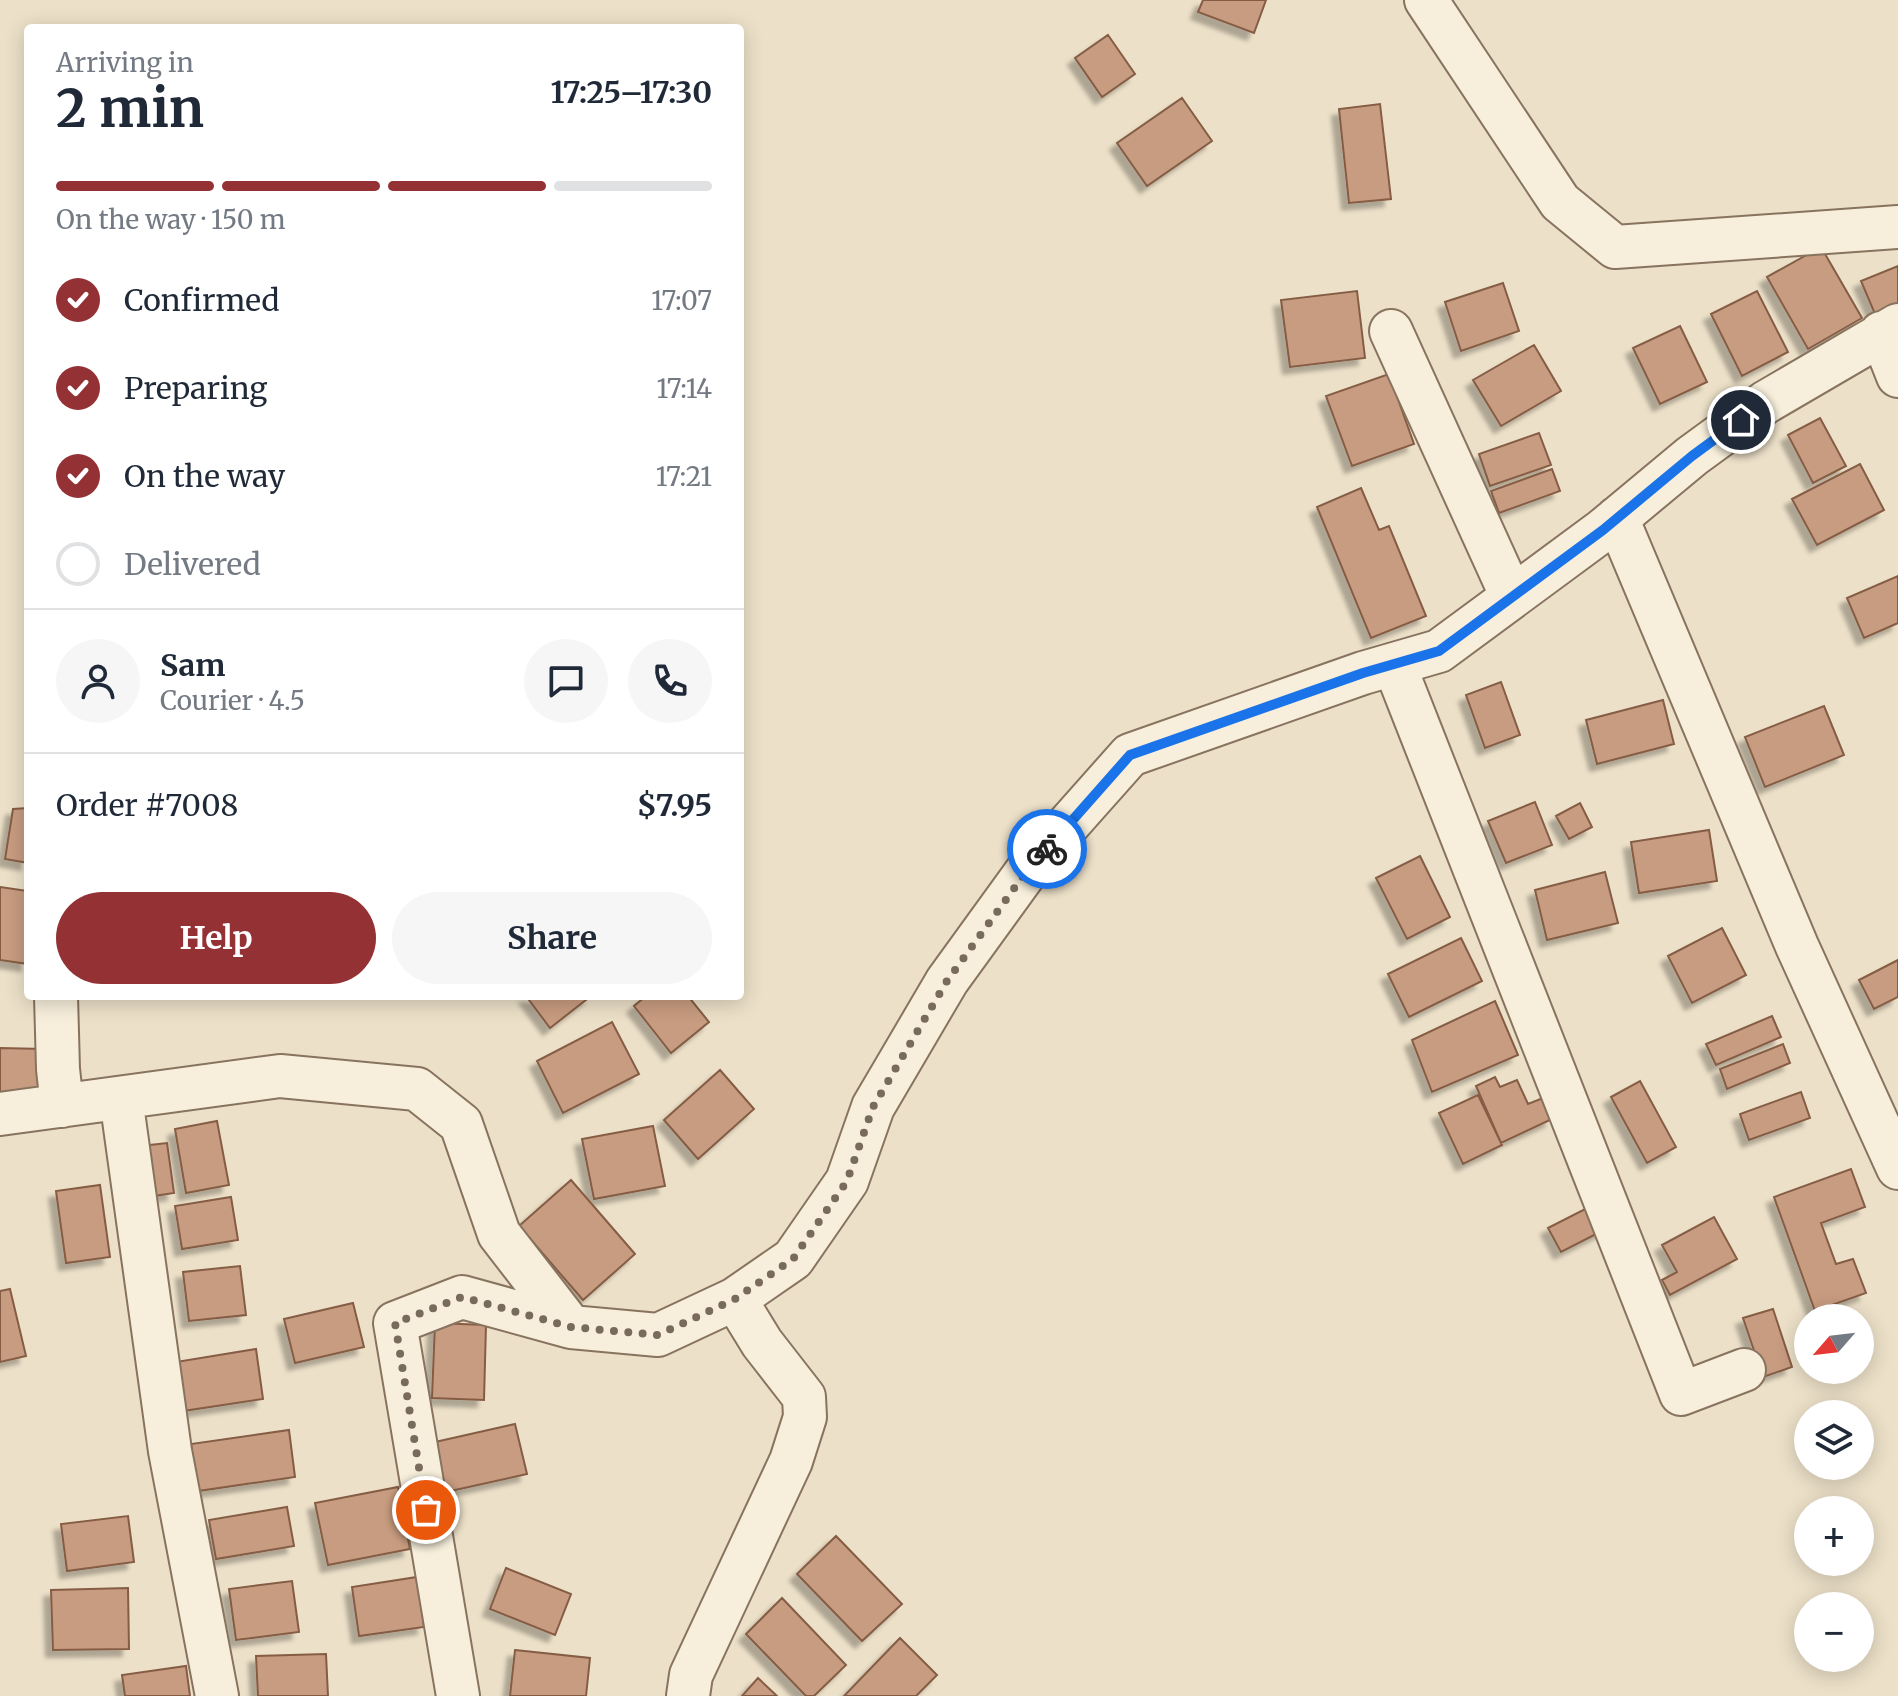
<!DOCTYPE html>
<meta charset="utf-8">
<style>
body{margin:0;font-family:Merriweather,serif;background:#f6f6f7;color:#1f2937;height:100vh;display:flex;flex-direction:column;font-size:30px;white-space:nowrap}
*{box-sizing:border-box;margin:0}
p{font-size:26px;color:#747a83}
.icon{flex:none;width:44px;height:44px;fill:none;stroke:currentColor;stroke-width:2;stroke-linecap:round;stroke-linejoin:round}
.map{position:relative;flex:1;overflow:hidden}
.side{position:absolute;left:24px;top:24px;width:720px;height:976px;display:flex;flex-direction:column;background:#fff;border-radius:8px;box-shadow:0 4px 20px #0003}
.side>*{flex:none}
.needle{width:52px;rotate:242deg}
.fabs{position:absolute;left:1794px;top:1304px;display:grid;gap:16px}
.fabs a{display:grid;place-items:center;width:80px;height:80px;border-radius:50%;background:#fff;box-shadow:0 4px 20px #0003;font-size:40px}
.pin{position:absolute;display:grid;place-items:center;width:68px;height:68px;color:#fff;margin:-34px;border:4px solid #fff;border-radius:50%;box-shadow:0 2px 8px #0007}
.courier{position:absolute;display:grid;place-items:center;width:80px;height:80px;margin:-40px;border:6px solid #1a73e8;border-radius:50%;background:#fff;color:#222;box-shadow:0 2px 10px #0007}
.headline em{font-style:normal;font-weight:700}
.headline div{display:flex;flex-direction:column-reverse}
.headline{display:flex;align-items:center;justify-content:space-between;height:136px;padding:0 32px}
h1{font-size:52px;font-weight:700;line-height:60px}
.bar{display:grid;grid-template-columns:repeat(4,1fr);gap:12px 8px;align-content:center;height:96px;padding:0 32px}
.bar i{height:10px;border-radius:6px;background:#e0e1e3}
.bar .selected{background:#933135}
.bar p{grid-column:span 4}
.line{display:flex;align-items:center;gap:20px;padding:0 32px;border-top:2px solid #e0e1e3}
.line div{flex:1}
.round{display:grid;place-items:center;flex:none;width:84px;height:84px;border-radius:42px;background:#f6f6f7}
ol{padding:0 32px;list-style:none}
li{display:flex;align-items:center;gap:24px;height:88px}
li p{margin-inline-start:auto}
li .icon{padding:8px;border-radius:50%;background:#933135;color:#fff;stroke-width:4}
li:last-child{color:#747a83}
li i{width:44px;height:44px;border:4px solid #e0e1e3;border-radius:50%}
.cta{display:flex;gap:16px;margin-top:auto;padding:16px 32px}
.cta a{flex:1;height:92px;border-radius:48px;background:#933135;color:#fff;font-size:32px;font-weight:700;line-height:92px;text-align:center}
.cta a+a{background:#f6f6f7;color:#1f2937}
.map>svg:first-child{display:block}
.building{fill:#c89c80;stroke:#855d45;stroke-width:2;filter:url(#shadow)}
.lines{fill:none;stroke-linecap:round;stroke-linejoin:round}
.street-casing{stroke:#87735e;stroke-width:46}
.street{stroke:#f7eedb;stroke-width:42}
.done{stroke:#786b5b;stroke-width:8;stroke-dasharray:0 14.4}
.route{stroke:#1a73e8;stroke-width:10}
</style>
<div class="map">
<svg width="1898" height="1696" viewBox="0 0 1898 1696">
<defs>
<filter id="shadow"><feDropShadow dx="-7" dy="7" stdDeviation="2" flood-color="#0004"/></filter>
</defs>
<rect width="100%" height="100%" fill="#ece0c8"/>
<path class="building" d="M1203 0H1266L1254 33 1198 12Z
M1108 35 1135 74 1102 97 1075 58Z
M1182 98 1212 141 1147 186 1117 143Z
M1380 104 1391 199 1349 203 1339 109Z
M1821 247 1862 318 1808 349 1767 277Z
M1898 266V304L1875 314 1861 281Z
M1503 283 1519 331 1461 351 1445 302Z
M1357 291 1365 358 1290 367 1281 300Z
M1757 291 1788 352 1742 376 1711 314Z
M1680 326 1707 382 1660 404 1633 348Z
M1534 345 1561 391 1501 426 1473 380Z
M1389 374 1414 444 1352 466 1326 396Z
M1820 418 1846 466 1813 483 1788 435Z
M1539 433 1551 465 1490 486 1479 454Z
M1860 464 1884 510 1817 545 1792 499Z
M1552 469 1560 491 1499 513 1491 491Z
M1361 488 1379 530 1389 526 1426 616 1371 638 1317 507Z
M1898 576V623L1864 638 1847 598Z
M1501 682 1520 735 1485 748 1466 695Z
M1663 700 1674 744 1597 764 1586 720Z
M1824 706 1844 755 1765 787 1745 737Z
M1535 802 1552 845 1506 863 1488 821Z
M1580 803 1592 827 1569 839 1556 816Z
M28 808V863L5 859 13 809Z
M1709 830 1717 881 1639 893 1631 842Z
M1420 856 1450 917 1407 939 1376 878Z
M1605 872 1618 923 1547 940 1535 890Z
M0 887 28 891V964L0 960Z
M1722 928 1746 975 1692 1003 1668 956Z
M1461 938 1482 981 1409 1017 1388 974Z
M1898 960V997L1874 1009 1859 980Z
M526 996H591L550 1028Z
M646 996H688L709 1022 671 1053 634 1006Z
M1495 1001 1518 1055 1432 1092 1412 1040Z
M1772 1016 1781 1037 1716 1065 1706 1044Z
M612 1022 639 1074 563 1113 537 1061Z
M1783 1044 1790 1063 1727 1089 1720 1069Z
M0 1048 44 1049 42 1096 0 1094Z
M720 1070 754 1109 698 1159 664 1120Z
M1495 1077 1500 1087 1517 1080 1528 1104 1543 1098 1552 1119 1501 1143 1476 1086Z
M1640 1081 1676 1147 1647 1163 1611 1097Z
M1801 1092 1810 1118 1749 1140 1740 1114Z
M1478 1095 1502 1145 1463 1164 1439 1113Z
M217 1121 229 1185 186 1193 175 1129Z
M653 1126 665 1186 594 1199 582 1139Z
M167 1143 174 1193 147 1197 141 1146Z
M1851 1169 1865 1207 1821 1223 1836 1264 1853 1259 1866 1293 1815 1311 1774 1197Z
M571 1180 635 1254 583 1300 519 1226Z
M100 1185 110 1257 66 1263 56 1191Z
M231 1197 238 1240 182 1249 175 1206Z
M1591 1206 1604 1230 1561 1252 1548 1228Z
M1714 1217 1737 1259 1670 1295 1662 1280 1677 1272 1662 1245Z
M240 1266 246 1315 189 1321 183 1272Z
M10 1289 26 1356 0 1362V1291Z
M353 1303 364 1347 295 1363 284 1319Z
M1773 1309 1792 1367 1763 1377 1743 1318Z
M435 1323 486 1325 484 1400 432 1398Z
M256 1349 263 1399 183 1411 176 1362Z
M515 1424 527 1474 446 1492 435 1442Z
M289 1430 295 1477 198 1491 191 1444Z
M398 1487 410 1549 328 1565 315 1503Z
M287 1507 294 1546 216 1559 209 1520Z
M128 1516 134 1562 67 1571 61 1524Z
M836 1536 902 1604 862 1641 797 1574Z
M506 1568 571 1594 555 1635 490 1609Z
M417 1577 424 1627 359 1636 352 1587Z
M292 1581 299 1632 236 1640 229 1589Z
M128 1588 129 1649 53 1650 51 1590Z
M782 1598 846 1665 814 1696H806L746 1634Z
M900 1638 937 1675 916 1696H844Z
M515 1650 590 1658 586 1696H510Z
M326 1654 328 1696H258L256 1656Z
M186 1666 190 1696H125L122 1675Z
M758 1678 777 1696H742Z"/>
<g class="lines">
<g class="street-casing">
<path id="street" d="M1426 0 1560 202 1615 247 1898 227
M1391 331 1512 597
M1881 333 1898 376
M1617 518 1797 946 1898 1168
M1394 664 1681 1394 1744 1370
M56 996 58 1069 62 1106
M121 1098 170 1451 217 1696
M0 1114 280 1076 417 1089 461 1124 499 1234 571 1327 658 1335 735 1299 793 1259 847 1181 873 1107 947 981 1026 872 1130 755 1363 673 1439 651 1603 530 1692 456 1766 402 1898 325
M458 1696 395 1323 462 1297 571 1327
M688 1696 691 1675 791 1461 805 1417 804 1397 762 1343 735 1299"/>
</g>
<use href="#street" class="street"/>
</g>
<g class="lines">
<path class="done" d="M426 1510 395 1323 462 1297 571 1327 658 1335 735 1299 793 1259 847 1181 873 1107 947 981 1026 872 1047 849"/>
<path class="route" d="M1047 849 1130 755 1363 673 1439 651 1603 530 1692 456 1741 420"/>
</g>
</svg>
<div class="fabs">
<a><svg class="needle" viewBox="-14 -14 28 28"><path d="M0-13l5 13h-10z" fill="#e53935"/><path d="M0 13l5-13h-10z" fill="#747a83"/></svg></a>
<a><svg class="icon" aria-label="layers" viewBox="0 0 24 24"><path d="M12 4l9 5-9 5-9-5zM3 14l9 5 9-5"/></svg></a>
<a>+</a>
<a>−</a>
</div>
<div class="pin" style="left:426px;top:1510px;background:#ea580c"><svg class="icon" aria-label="bag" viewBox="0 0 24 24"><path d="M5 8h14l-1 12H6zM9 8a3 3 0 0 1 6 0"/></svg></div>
<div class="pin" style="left:1741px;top:420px;background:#1f2937"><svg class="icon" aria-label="home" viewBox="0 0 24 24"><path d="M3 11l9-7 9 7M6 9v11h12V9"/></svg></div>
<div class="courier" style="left:1047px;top:849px"><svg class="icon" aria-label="bike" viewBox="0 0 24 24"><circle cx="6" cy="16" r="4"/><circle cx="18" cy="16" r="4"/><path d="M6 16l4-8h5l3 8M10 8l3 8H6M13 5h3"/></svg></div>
<section class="side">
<div class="headline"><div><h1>2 min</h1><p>Arriving in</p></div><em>17:25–17:30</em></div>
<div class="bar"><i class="selected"></i><i class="selected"></i><i class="selected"></i><i></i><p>On the way · 150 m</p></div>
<ol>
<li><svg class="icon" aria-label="check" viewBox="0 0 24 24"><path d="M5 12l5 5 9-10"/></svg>Confirmed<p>17:07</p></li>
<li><svg class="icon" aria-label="check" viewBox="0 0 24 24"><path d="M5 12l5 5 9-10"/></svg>Preparing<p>17:14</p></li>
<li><svg class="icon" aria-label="check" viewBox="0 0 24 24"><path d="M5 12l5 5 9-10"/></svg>On the way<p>17:21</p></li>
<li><i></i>Delivered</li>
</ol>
<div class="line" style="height:144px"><a class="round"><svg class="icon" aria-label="person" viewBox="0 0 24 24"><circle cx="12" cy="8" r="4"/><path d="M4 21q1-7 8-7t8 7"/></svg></a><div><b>Sam</b><p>Courier · 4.5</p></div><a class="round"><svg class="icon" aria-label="chat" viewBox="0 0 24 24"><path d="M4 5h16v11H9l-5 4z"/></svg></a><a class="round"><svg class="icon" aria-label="phone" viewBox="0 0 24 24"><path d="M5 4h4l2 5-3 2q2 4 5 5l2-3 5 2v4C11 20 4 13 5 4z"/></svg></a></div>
<div class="line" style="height:104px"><div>Order #7008</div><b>$7.95</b></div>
<div class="cta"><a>Help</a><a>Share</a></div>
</section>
</div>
